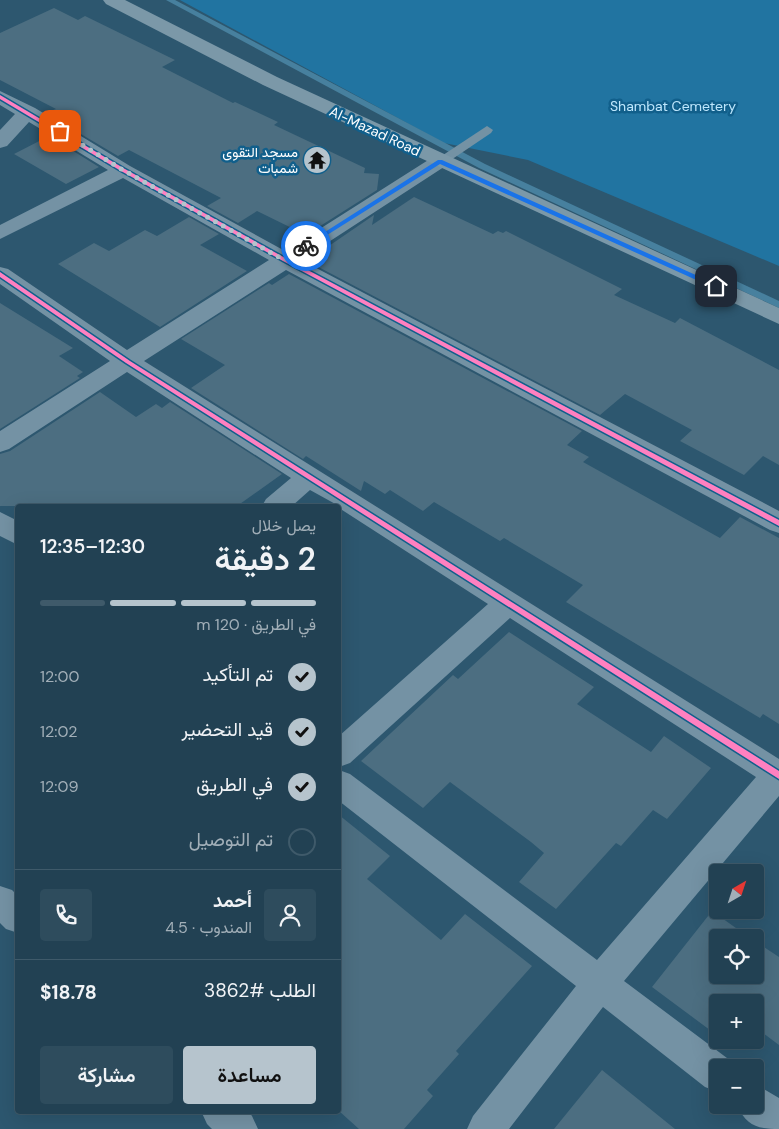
<!DOCTYPE html>
<html lang="ar">
<meta charset="utf-8">
<style>
body{margin:0;font-family:"DM Sans",Vazirmatn,sans-serif;background:#2e4c5d;color:#f1f3f6;direction:rtl;height:100vh;display:flex;flex-direction:column;font-size:19px;white-space:nowrap}
*{box-sizing:border-box;margin:0}
p{font-size:16px;color:#a2afb8}
.icon{flex:none;width:28px;height:28px;fill:none;stroke:currentColor;stroke-width:2;stroke-linecap:round;stroke-linejoin:round}
.map{position:relative;flex:1;overflow:hidden;direction:ltr}
.details{position:absolute;left:15px;top:504px;width:326px;height:610px;display:flex;flex-direction:column;background:#224153;border-radius:5px;box-shadow:0 5px 20px #0002,0 0 0 1px #3f5a6a;direction:rtl}
.details>*{flex:none}
.needle{width:32px;rotate:39deg}
.tools{position:absolute;left:709px;top:864px;display:grid;gap:10px}
.tools a{display:grid;place-items:center;width:55px;height:55px;border-radius:5px;background:#224153;box-shadow:0 5px 20px #0002,0 0 0 1px #3f5a6a;font-size:25px}
.pin{position:absolute;display:grid;place-items:center;width:42px;height:42px;color:#fff;margin:-21px;border-radius:10px;box-shadow:0 2px 8px #0006}
.courier{position:absolute;display:grid;place-items:center;width:50px;height:50px;margin:-25px;border:4px solid #1a73e8;border-radius:50%;background:#fff;color:#222;box-shadow:0 1px 6px #0007}
.head em{font-style:normal;font-weight:600}
.head div{display:flex;flex-direction:column-reverse}
.head{display:flex;align-items:center;justify-content:space-between;height:85px;padding:0 25px}
h1{font-size:32px;font-weight:600;line-height:38px}
.bar{display:grid;grid-template-columns:repeat(4,1fr);gap:8px 5px;align-content:center;height:60px;padding:0 25px}
.bar i{height:6px;border-radius:4px;background:#3f5a6a}
.bar .active{background:#b6c4cd}
.bar p{grid-column:span 4}
.line{display:flex;align-items:center;gap:12px;padding:0 25px;border-top:1px solid #3f5a6a}
.line div{flex:1}
.round{display:grid;place-items:center;flex:none;width:52px;height:52px;border-radius:5px;background:#2e4c5d}
ol{padding:0 25px;list-style:none}
li{display:flex;align-items:center;gap:15px;height:55px}
li p{margin-inline-start:auto}
li .icon{padding:5px;border-radius:50%;background:#b6c4cd;color:#111;stroke-width:4}
li:last-child{color:#a2afb8}
li i{width:28px;height:28px;border:2px solid #3f5a6a;border-radius:50%}
.cta{display:flex;gap:10px;margin-top:auto;padding:10px 25px}
.cta a{flex:1;height:58px;border-radius:5px;background:#b6c4cd;color:#111;font-size:20px;font-weight:600;line-height:58px;text-align:center}
.cta a+a{background:#2e4c5d;color:#f1f3f6}
.map>svg:first-child{display:block}
.green{fill:#2174a1}
.lines{fill:none;stroke-linecap:round;stroke-linejoin:round}
.stream{fill:#47809e;fill-rule:evenodd}
.building{fill:#4c6e81}
.lane{fill:#7492a4;fill-rule:evenodd}
.street{fill:#7492a4;fill-rule:evenodd}
.secondary{fill:#7b98a8;fill-rule:evenodd}
.cycleway-casing{stroke:#115f8b;stroke-width:3}
.cycleway{fill:#ff80c0;fill-rule:evenodd}
.route{fill:#1a73e8}
.done{stroke:#b6c4cd;stroke-width:5;stroke-dasharray:0 9}
.labels{text-anchor:middle;dominant-baseline:central;stroke-width:5;stroke-linejoin:round;paint-order:stroke}
.far-park-label{font-size:14px;fill:#bee7fd;stroke:#115f8b}
.far-street-label{font-size:14px;fill:#fff;stroke:#115f8b}
.far-poi-label{font-size:14px;fill:#fff;stroke:#115f8b;text-anchor:end}
</style>
<div class="map">
<svg width="779" height="1129" viewBox="0 0 779 1129">
<rect width="100%" height="100%" fill="#2d576f"/>
<path class="green" d="M180 0H779V266L528 160 444 143Z"/>
<g class="lines">
<path class="stream" d="M166 0H175L485 164 779 301V308L479 168Z"/>
</g>
<path class="building" d="M54 8 78 20 85 16 175 60 162 67 233 103 235 102 278 122 274 125 365 168 364 173 379 174 377 190 306 235 257 211 238 223 207 206 221 198 129 150 118 156 69 127 77 123 53 110 56 109 0 80V33Z
M49 136 99 167 66 184 14 154Z
M414 197 493 234 498 231 503 233 506 231 622 289 614 295 675 323 680 318 779 370V465L763 456 744 475 680 441 692 430 625 394 600 415 307 261 374 215 372 225Z
M189 217 219 234 200 245 247 271 160 327 58 264 94 243 109 251 145 230 157 236Z
M289 274 582 431 567 445 589 457 583 462 720 538 740 517 779 538V724L763 714 760 718 566 602 583 585 504 538 500 541 434 502 423 511 390 490 385 494 364 481 361 491 306 456 303 459 191 388 225 365 181 339 269 283 272 285Z
M0 303 73 348 59 356 83 372 77 376 80 378 0 429Z
M100 392 136 417 156 404 162 408 170 402 282 474 237 506H0V454L10 451Z
M509 632 594 687 577 704 651 752 664 736 711 768 667 819 653 810 621 846 616 843 556 909 519 882 544 853 531 842 450 782 423 808 361 761 453 675 458 679Z
M339 815 390 856 367 879 441 940 465 914 532 966 456 1051 459 1054 427 1090 433 1096 404 1129H359L339 1111Z
M712 911 750 938H718V975H755V941L779 957V1045L755 1027V1002H718V1036L652 987Z
M602 1070 675 1129H554Z"/>
<g class="lines">
<path class="lane" d="M487 126 493 130 491 133 445 164 440 165 434 161Z"/>
<path class="street" d="M0 91 35 108 130 166 285 251 433 157 440 155 447 157 450 161 447 165 301 260 779 511V533L770 530 286 270 144 361 779 759V796L624 981 731 1061 734 1068H718V1092L705 1087 603 1007 509 1129H467L473 1116 576 986 339 801V770L350 774 597 960 756 777 510 618 350 763 339 767V736L488 604 339 508V506L310 490 292 506H262L266 499 291 478 127 372 9 449 0 452V431L110 361 0 284V267L8 269 127 350 269 260 123 178 0 239V225L108 170 29 122 7 146 0 148V130L15 114 0 105Z
M0 512 18 521V545L0 536Z
M0 886 12 890 18 896V933L6 929 0 923Z
M755 1084 779 1098V1129C758 1129 746 1126 737 1105H755Z
M201 1111H248L252 1116 258 1129H212L207 1124Z"/>
<path class="secondary" d="M103 0H125L277 77 779 308V324L263 85 106 4Z"/>
<g class="cycleway-casing">
<path id="cycleway" d="M0 95 125 169 287 259 779 520V526L283 261 121 171 0 99Z
M0 272 130 361 779 771V779L126 363 0 277Z"/>
</g>
<use href="#cycleway" class="cycleway"/>
</g>
<path class="route" d="M438 160H442L720 286 714 288 440 164 308 247 303 246Z"/>
<g class="lines">
<path class="done" d="M60 131 123 170 284 260 306 246"/>
</g>
<defs>
<g id="temple-disc" transform="scale(1.4375)"><circle r="9.5" fill="#b6c4cd" stroke="#115f8b"/><path d="M0-6L5-2H3V0L6.5 2.5H4V6H1.5V3h-3V6H-4V2.5H-6.5L-3 0V-2H-5Z" fill="#111"/></g>
</defs>
<g fill-rule="evenodd">
<use href="#temple-disc" x="317" y="160"/>
</g>
<g class="labels">
<g class="far-park-label">
<text x="673" y="106">Shambat Cemetery</text>
</g>
<g class="far-street-label">
<text transform="translate(375 131) rotate(25)">Al-Mazad Road</text>
</g>
<g class="far-poi-label">
<text x="298" y="152">مسجد التقوى<tspan x="298" dy="16">شمبات</tspan></text>
</g>
</g>
</svg>
<div class="tools">
<a><svg class="needle" viewBox="-14 -14 28 28"><path d="M0-13l5 13h-10z" fill="#e53935"/><path d="M0 13l5-13h-10z" fill="#a2afb8"/></svg></a>
<a><svg class="icon" aria-label="locate" viewBox="0 0 24 24"><circle cx="12" cy="12" r="6"/><path d="M12 2v4M12 18v4M2 12h4M18 12h4"/></svg></a>
<a>+</a>
<a>−</a>
</div>
<div class="pin" style="left:60px;top:131px;background:#ea580c"><svg class="icon" aria-label="bag" viewBox="0 0 24 24"><path d="M5 8h14l-1 12H6zM9 8a3 3 0 0 1 6 0"/></svg></div>
<div class="pin" style="left:716px;top:286px;background:#1f2937"><svg class="icon" aria-label="home" viewBox="0 0 24 24"><path d="M3 11l9-7 9 7M6 9v11h12V9"/></svg></div>
<div class="courier" style="left:306px;top:246px"><svg class="icon" aria-label="bike" viewBox="0 0 24 24"><circle cx="6" cy="16" r="4"/><circle cx="18" cy="16" r="4"/><path d="M6 16l4-8h5l3 8M10 8l3 8H6M13 5h3"/></svg></div>
<section class="details">
<div class="head"><div><h1>2 دقيقة</h1><p>يصل خلال</p></div><em>12:30–12:35</em></div>
<div class="bar"><i class="active"></i><i class="active"></i><i class="active"></i><i></i><p>في الطريق · 120 m</p></div>
<ol>
<li><svg class="icon" aria-label="check" viewBox="0 0 24 24"><path d="M5 12l5 5 9-10"/></svg>تم التأكيد<p>12:00</p></li>
<li><svg class="icon" aria-label="check" viewBox="0 0 24 24"><path d="M5 12l5 5 9-10"/></svg>قيد التحضير<p>12:02</p></li>
<li><svg class="icon" aria-label="check" viewBox="0 0 24 24"><path d="M5 12l5 5 9-10"/></svg>في الطريق<p>12:09</p></li>
<li><i></i>تم التوصيل</li>
</ol>
<div class="line" style="height:90px"><a class="round"><svg class="icon" aria-label="person" viewBox="0 0 24 24"><circle cx="12" cy="8" r="4"/><path d="M4 21q1-7 8-7t8 7"/></svg></a><div><b>أحمد</b><p>المندوب · 4.5</p></div><a class="round"><svg class="icon" aria-label="phone" viewBox="0 0 24 24"><path d="M5 4h4l2 5-3 2q2 4 5 5l2-3 5 2v4C11 20 4 13 5 4z"/></svg></a></div>
<div class="line" style="height:65px"><div>الطلب #3862</div><b>$18.78</b></div>
<div class="cta"><a>مساعدة</a><a>مشاركة</a></div>
</section>
</div>
